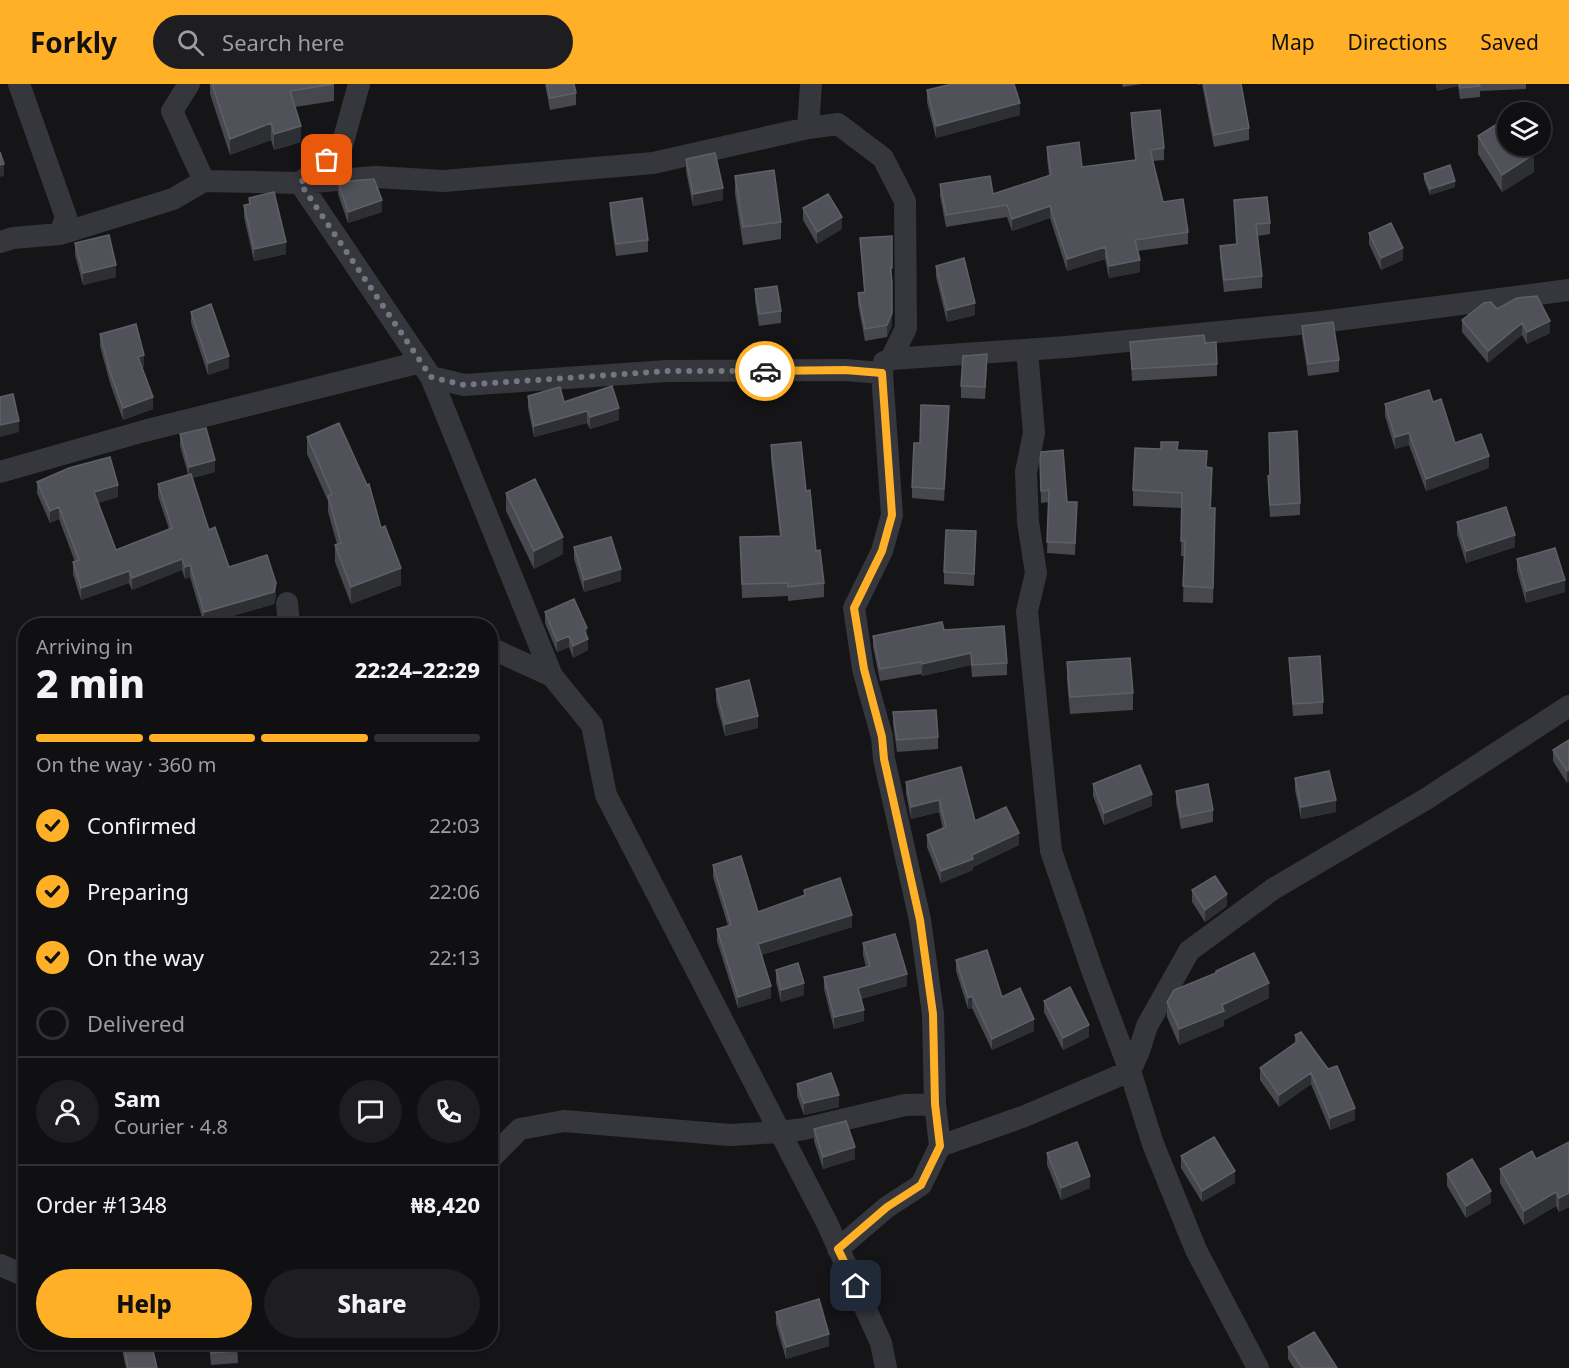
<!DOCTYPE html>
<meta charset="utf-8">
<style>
body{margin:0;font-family:"Noto Sans",sans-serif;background:#1e1e20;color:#f1f3f6;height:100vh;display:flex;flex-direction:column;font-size:22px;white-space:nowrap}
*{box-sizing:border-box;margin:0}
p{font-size:20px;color:#9c9d9f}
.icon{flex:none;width:33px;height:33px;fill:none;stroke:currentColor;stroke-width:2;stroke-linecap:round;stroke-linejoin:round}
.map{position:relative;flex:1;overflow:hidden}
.panel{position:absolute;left:18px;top:534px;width:480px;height:732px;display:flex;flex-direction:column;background:#101012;border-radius:24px;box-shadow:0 2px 4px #0004,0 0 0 2px #303032}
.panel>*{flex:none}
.tools{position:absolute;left:1497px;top:18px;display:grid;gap:12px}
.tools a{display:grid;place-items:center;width:54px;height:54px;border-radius:50%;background:#101012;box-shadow:0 2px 4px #0004,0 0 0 2px #303032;font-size:30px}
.pin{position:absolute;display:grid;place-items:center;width:51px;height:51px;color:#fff;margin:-26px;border-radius:12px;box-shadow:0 3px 9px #0006}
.courier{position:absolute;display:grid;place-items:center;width:60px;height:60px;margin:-30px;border:4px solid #ffb026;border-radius:50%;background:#fff;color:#222;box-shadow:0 2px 8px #0007}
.headline em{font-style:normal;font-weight:800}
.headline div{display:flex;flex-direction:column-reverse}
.headline{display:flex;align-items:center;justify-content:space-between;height:102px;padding:0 18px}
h1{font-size:39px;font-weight:800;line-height:45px}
.bar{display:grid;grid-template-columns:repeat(4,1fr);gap:9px 6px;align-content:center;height:72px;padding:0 18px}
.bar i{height:8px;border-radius:4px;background:#303032}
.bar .on{background:#ffb026}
.bar p{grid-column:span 4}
.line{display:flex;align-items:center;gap:15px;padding:0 18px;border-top:2px solid #303032}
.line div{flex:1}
.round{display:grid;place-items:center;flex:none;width:63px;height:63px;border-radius:32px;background:#1e1e20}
ol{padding:0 18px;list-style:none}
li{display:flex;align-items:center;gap:18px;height:66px}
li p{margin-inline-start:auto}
li .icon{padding:6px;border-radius:50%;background:#ffb026;color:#111;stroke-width:4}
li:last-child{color:#9c9d9f}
li i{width:33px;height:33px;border:3px solid #303032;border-radius:50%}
.cta{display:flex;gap:12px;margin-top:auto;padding:12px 18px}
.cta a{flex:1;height:69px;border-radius:36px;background:#ffb026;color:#111;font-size:24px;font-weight:800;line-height:69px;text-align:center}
.cta a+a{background:#1e1e20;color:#f1f3f6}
header{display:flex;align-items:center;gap:36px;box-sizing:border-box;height:84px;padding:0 30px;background:#ffb026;color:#111}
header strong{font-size:28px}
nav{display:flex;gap:33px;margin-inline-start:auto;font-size:21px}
.search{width:420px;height:54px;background:#1e1e20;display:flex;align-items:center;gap:15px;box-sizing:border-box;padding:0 21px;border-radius:33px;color:#9c9d9f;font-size:22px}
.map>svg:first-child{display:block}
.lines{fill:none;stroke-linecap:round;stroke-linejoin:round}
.minor{stroke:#36373d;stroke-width:22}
.wall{fill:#46484d}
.shaded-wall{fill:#2e2f33}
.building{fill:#515259;stroke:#5e6068;stroke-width:1.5}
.done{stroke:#737781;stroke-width:6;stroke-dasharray:0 10.8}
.route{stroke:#ffb026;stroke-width:8}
</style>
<header>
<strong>Forkly</strong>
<div class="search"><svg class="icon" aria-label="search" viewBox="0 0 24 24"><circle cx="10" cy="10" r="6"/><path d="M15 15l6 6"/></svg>Search here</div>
<nav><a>Map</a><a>Directions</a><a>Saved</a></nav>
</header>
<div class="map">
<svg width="1569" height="1284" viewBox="0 0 1569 1284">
<rect width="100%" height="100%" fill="#151518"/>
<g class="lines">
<path class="minor" d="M19 0 66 133 60 150
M189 0 172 27 204 97 300 99 431 293 552 592 592 641 606 711 780 1048 730 1051 564 1037 520 1045 492 1073 490 1077
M359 0 341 65 300 99 376 93 444 97 653 79 808 44 838 40 883 74 905 117 906 244 891 275
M808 44 811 0
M0 158 13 154 60 150 173 115 204 97
M1027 266 1034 349 1026 388 1028 438 1036 489 1027 527 1051 767 1092 886 1130 987 1153 1060 1196 1166 1258 1284
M431 293 464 301 667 287 845 286 882 289
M0 388 144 347 421 278
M287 519 289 542
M490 567H497L552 592
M935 1020 933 930 920 836 884 675 882 653 863 585 854 524 882 467 892 431 882 289 884 278 891 275 1066 263 1321 238 1569 206
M838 1165 887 1123 921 1101 940 1062
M0 1181 26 1192
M886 1284 881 1259 827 1139 780 1048 804 1045 905 1021 935 1020 940 1062 1025 1032 1130 987 1139 967 1147 942 1189 867 1273 805 1426 715 1569 622"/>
</g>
<path class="wall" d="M210 0H334V17L295 23 301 58 274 66 271 56 230 71 210 10Z
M545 0H574L576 9V21L550 26Z
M1122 0H1142L1123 3Z
M1198 0H1241L1249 44V56L1214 63 1202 0 1198 1Z
M1436 0H1526V5L1480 7V13L1460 15 1458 2 1437 7Z
M927 6 1020 31 936 54 927 18Z
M1131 29 1164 64V76L1153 77 1163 118 1188 148V160L1138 167 1140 188 1109 194 1105 175 1067 187 1050 134 1012 147 1007 133 946 143 940 112V100L993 110 1049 91 1047 74V63L1082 83 1135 76 1131 40Z
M1478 52 1531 62 1534 88 1502 108 1478 70Z
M686 75 723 116 693 122 686 87Z
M1424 90 1455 103 1430 111 1424 96Z
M735 92 781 138V155L743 161 735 110Z
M338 98 382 128 348 139 338 110Z
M249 114 286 170 254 177 244 133V121L249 120Z
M1234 116 1270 139V150L1258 152 1262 192V204L1224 208 1220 173V162L1236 160Z
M610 119 648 156V168L616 172 610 131Z
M803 124 842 145 817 160 803 136Z
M1369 149 1403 176 1381 186 1369 160Z
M892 152V241L887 253 865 257 858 220V209L864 208 860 154Z
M75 159 116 193 83 201 75 171Z
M936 182 975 231 947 238 936 193Z
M755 205 781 227V239L759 242 755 216Z
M1497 225 1550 249 1527 260 1522 251 1488 279 1462 248V236Z
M191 228 229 284 208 291 191 239Z
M1302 242 1339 276V288L1308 292 1302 253Z
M100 250 144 283H142L153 325 123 336 110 299 100 262Z
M1130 258 1205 259 1217 280V292L1132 297Z
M987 282 985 315 961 314V302Z
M528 312 564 318 619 336 590 345 587 339 534 353 528 324Z
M1433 318 1455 359 1489 384 1426 407 1409 361 1395 365 1385 332V320Z
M949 334 944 417 912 414V403L920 359Z
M1269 349 1300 419V431L1270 433 1268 403V392L1270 391Z
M180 350 215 388 192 394 209 446 229 483 276 511 274 520 204 540 190 493 185 495 182 486 132 506 129 499 81 516 73 490V478H75L59 435 50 439 37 409V398L118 413 98 419 116 466 169 445 158 412V400L188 390 180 362Z
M307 353 381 444 401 501 351 520 335 478V461L337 460 328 428V417L307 370Z
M771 361 806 407 816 467 824 499V513L788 517V512L742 514 740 453 780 452 771 375Z
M1178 366 1207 383 1212 399 1211 424H1215L1213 519 1183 518 1184 472H1181L1182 424 1133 422V406Z
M1040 377 1067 418H1077L1075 471 1047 469 1049 418 1041 419Z
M506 409 563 470 534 485 506 427Z
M1457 438 1515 463 1466 479 1457 450Z
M976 447 974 502 944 500V488Z
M574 463 621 497 584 508 574 475Z
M1517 475 1565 508 1526 519 1517 487Z
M545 528 587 553 588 566 573 574 569 563 557 568 545 539Z
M944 546 1007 579V591L972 593 971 581 922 592 921 590 880 597 873 563V552Z
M1289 574 1323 618V630L1293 632Z
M1067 578 1133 609V626L1070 630 1067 596Z
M716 605 758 644 725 652 716 617Z
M893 628 938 653V665L897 668 893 640Z
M1569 656 1567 699 1553 677V666Z
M1295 694 1336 728 1301 735 1295 706Z
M906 698 975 737 1019 761 973 783V786L941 799 927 763V751L943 745 939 728 911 735 906 710Z
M1093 700 1152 722 1104 741 1093 712Z
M1176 707 1213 726V738L1181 745 1176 719Z
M713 781 758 828 804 812V806L852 843 761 871 771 914 738 924 717 857V845L728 842 713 793Z
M1192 806 1227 822 1205 838 1192 818Z
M863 859 907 902 861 915 864 937 834 945 824 905V893L866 883 863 871Z
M956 876 1002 913 1034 947 992 966 972 924 968 925 956 887Z
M776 886 804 911 781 918 776 898Z
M1216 887 1269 914 1224 936V942L1179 961 1167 933V918L1216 889Z
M1044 917 1089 953 1063 966 1044 928Z
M1295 951 1355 1036 1330 1046 1311 1000 1279 1023 1260 996V984L1295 959Z
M797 1000 839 1023 804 1031 797 1012Z
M814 1045 855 1075 823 1085 814 1057Z
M1569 1058V1123L1559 1128 1556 1122 1524 1141 1500 1099V1085L1536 1075Z
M1047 1069 1090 1104 1061 1116 1047 1081Z
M1181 1072 1235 1099 1202 1118 1181 1084Z
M1447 1090 1491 1119 1466 1134 1447 1102Z
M776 1228 829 1262 786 1275 776 1240Z
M122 1258H151L157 1284H126L122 1265Z
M209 1258H237L238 1279 211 1281Z
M1288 1263 1337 1284H1294L1288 1275Z"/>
<path class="shaded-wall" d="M1437 0H1458V2L1437 7Z
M1020 19V31L936 54V42Z
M271 39V56L230 71V55Z
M301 42V58L274 66V50Z
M1526 62H1531V72L1534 70V88L1502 108V91Z
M4 80V92L0 93V81Z
M1455 97V103L1430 111V105Z
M723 104V116L693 122V110Z
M382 116V128L348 139V128Z
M1050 122V134L1012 147V135Z
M842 133V145L817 160V148Z
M286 158V170L254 177V165Z
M1105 163V175L1067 187V175Z
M1403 164V176L1381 186V174Z
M1140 176V188L1109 194V182Z
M116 181V193L83 201V189Z
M975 219V231L947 238V226Z
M892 229V241L887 253V241Z
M1550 237V249L1527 260V248Z
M1522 239V251L1488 279V267Z
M144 271V283L138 284V273Z
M229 272V284L208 291V279Z
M153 313V325L123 336V324Z
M949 322V334L944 417V405Z
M619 324V336L590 345V333Z
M587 327V339L534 353V342Z
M19 337V348L0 353V341Z
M1409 349V361L1395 365V353Z
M1489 372V384L1426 407V395Z
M215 376V388L189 394V383Z
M118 401V413L94 420V408Z
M59 423V435L50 439V427Z
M1515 451V463L1466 479V467Z
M563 453V470L534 485V467Z
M182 475V486L132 506V494Z
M190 481V493L185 495V483Z
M401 484V501L351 520V503Z
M621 485V497L584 508V496Z
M129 487V499L81 516V504Z
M1565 496V508L1526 519V507Z
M276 499V511L274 520 204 540V528Z
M587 544V555L584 546Z
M569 552V563L557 568V557Z
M588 555V566L573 574V562Z
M971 569V581L922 592V580Z
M758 632V644L725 652V640Z
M1569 686V698L1567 699V687Z
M1152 710V722L1104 741V729Z
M939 716V728L911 735V723Z
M1336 716V728L1301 735V723Z
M1019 749V761L973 783V786L941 799V787L972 771Z
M1227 810V822L1205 838V826Z
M852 831V843L758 872V860Z
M907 890V902L858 916V904Z
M804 899V911L781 918V906Z
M1269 899V914L1224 936V942L1179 961V945L1222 921Z
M771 902V914L738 924V913Z
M972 912V924L968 925V914Z
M864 926V937L834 945V933Z
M1034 935V947L992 966V955Z
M1089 941V953L1063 966V954Z
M1311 989V1000L1279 1023V1011Z
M839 1011V1023L804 1031V1019Z
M1355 1024V1036L1330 1046V1034Z
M855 1063V1075L823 1085V1073Z
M1235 1087V1099L1202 1118V1107Z
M1090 1092V1104L1061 1116V1104Z
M1491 1107V1119L1466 1134V1122Z
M1556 1108V1122L1524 1141V1127Z
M1569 1109V1123L1559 1128V1114Z
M829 1250V1262L786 1275V1263Z
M63 1258H78L63 1262Z"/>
<path class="building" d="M212 0H334L290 7 301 42 274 50 271 39 230 55Z
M547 0H574L576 9 550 14Z
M952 0H1014L1020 19 936 42 927 6Z
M1204 0H1241L1249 44 1214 51Z
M1459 0H1479L1480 2 1460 4Z
M1160 26 1164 64 1150 66 1163 118 1183 115 1188 148 1135 156 1140 176 1109 182 1105 163 1067 175 1050 122 1012 135 1007 121 946 131 940 100 990 92 993 110 1051 91 1047 63 1079 58 1082 83 1136 76 1131 29Z
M1508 33V62H1528L1534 70 1502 91 1478 52Z
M0 68 4 80 0 81Z
M715 69 723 104 693 110 686 75Z
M1450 81 1455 97 1430 105 1424 90Z
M774 86 781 138 743 143 735 92Z
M374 95 382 116 348 128 338 98Z
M274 108 286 158 254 165 244 121 250 120 249 114Z
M828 110 842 133 817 148 803 124Z
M1267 113 1270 139 1256 140 1262 192 1224 196 1220 162 1237 160 1234 116Z
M642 114 648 156 616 160 610 119Z
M1391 139 1403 164 1381 174 1369 149Z
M109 151 116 181 83 189 75 159Z
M892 152V184H890L892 197V229L887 241 865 245 858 209 865 208 860 154Z
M964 174 975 219 947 226 936 182Z
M777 202 781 227 759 230 755 205Z
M1537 212 1550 237 1527 248 1522 239 1488 267 1462 236 1484 219 1491 218 1497 225 1517 214Z
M211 220 229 272 208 279 191 228Z
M1333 238 1339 276 1308 280 1302 242Z
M136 240 144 271 138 273 153 313 123 324 110 288 100 250Z
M1204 251 1205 259 1216 258 1217 280 1132 285 1130 258Z
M987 270 985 303 961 302 963 272Z
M612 302 619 324 590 333 587 327 534 342 528 312 560 303 564 318Z
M1429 306 1433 318 1441 315 1455 359 1481 350 1489 372 1426 395 1409 349 1395 353 1385 320Z
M13 310 19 337 0 341V313Z
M921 321 949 322 944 405 912 403 914 359H920Z
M339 339 367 401 369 400 381 444 385 442 401 484 351 503 335 461 341 459 328 412 332 410 307 353Z
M206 344 215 376 189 383 180 350Z
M1297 347 1300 419 1270 421 1268 392 1270 391 1269 349Z
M801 358 806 407 810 406 816 467 820 466 824 499 788 503V499L742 500 740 453 781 452 771 361Z
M1161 358H1178L1177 366 1207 367 1206 383 1212 384 1210 424H1215L1213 504 1183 502 1185 457H1181L1182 409 1133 406 1135 364 1161 365Z
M1063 366 1067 418H1077L1075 459 1047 458 1049 406 1041 407 1040 377 1041 368Z
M110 373 118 401 94 408 116 466 172 444 158 400 191 390 209 446 215 443 229 483 267 471 276 499 274 508 204 528 190 481 185 483 182 475 132 494 129 487 81 504 73 478 79 476 59 423 50 427 37 398 69 384Z
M535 395 563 453 534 467 506 409Z
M1506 423 1515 451 1466 467 1457 438Z
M946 446 976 447 974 490 944 488Z
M611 453 621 485 584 496 574 463Z
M1555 464 1565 496 1526 507 1517 475Z
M574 515 587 544 584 546 588 555 573 562 569 552 557 557 545 528Z
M942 538 944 546 1004 542 1007 579 972 581 971 569 922 580 921 578 880 585 873 552Z
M1320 572 1323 618 1293 620 1289 574Z
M1130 574 1133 609 1070 613 1067 578Z
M749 596 758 632 725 640 716 605Z
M936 626 938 653 897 656 893 628Z
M1569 656V686L1567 687 1553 666Z
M1140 681 1152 710 1104 729 1093 700Z
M961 683 975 737 1006 723 1019 749 972 771 973 775 941 787 927 751 946 743 939 716 911 723 906 698Z
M1329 687 1336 716 1301 723 1295 694Z
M1208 700 1213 726 1181 733 1176 707Z
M741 772 758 828 805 811 804 806 840 794 852 831 758 860 771 902 738 913 717 845 731 841 713 781Z
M1215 792 1227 810 1205 826 1192 806Z
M895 850 907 890 858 904 864 926 834 933 824 893 870 882 863 859Z
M987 866 1002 913 1020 904 1034 935 992 955 972 912 968 914 956 876Z
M1254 869 1269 899 1222 921 1224 927 1179 945 1167 918 1174 906 1216 889V887Z
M798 879 804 899 781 906 776 886Z
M1070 903 1089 941 1063 954 1044 917Z
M1301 948 1328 985 1337 982 1355 1024 1330 1034 1311 989 1279 1011 1260 984 1298 957 1295 951Z
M831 989 839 1011 804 1019 797 1000Z
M846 1037 855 1063 823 1073 814 1045Z
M1214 1053 1235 1087 1202 1107 1181 1072Z
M1077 1058 1090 1092 1061 1104 1047 1069Z
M1569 1058V1109L1559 1114 1556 1108 1524 1127 1500 1085 1532 1067 1536 1075Z
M1472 1075 1491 1107 1466 1122 1447 1090Z
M819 1215 829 1250 786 1263 776 1228Z
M1314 1248 1337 1284H1302L1288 1263Z
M123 1258H151L157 1284H128Z
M210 1258H237L238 1267 211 1269Z"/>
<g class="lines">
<path class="done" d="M327 76 300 99 431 293 464 301 667 287H765"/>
<path class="route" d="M765 287 845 286 882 289 892 431 882 467 854 524 864 585 882 653 884 675 920 836 933 930 935 1020 940 1062 921 1101 887 1123 838 1165 856 1202"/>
</g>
</svg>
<div class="tools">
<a><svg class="icon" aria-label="layers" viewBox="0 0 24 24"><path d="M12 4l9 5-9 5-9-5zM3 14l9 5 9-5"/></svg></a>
</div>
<div class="pin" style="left:327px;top:76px;background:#ea580c"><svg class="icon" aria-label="bag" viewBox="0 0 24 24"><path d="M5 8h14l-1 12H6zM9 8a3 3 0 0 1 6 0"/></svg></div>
<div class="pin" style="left:856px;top:1202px;background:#1f2937"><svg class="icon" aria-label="home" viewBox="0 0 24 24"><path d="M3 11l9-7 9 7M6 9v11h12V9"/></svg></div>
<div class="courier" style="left:765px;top:287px"><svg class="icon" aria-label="car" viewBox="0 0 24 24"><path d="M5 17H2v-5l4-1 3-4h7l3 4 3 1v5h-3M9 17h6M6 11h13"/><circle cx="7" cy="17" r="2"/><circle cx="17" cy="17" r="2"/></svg></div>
<section class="panel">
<div class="headline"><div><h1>2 min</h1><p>Arriving in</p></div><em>22:24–22:29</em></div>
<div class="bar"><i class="on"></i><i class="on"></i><i class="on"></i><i></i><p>On the way · 360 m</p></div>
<ol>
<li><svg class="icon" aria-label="check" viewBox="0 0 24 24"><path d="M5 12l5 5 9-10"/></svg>Confirmed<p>22:03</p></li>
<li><svg class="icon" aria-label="check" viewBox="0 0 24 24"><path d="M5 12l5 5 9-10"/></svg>Preparing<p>22:06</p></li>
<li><svg class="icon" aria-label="check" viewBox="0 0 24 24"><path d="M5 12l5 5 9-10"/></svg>On the way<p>22:13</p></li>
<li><i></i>Delivered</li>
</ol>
<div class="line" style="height:108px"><a class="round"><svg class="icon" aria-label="person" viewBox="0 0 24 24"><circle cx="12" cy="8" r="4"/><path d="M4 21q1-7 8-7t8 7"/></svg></a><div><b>Sam</b><p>Courier · 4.8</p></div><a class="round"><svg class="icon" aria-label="chat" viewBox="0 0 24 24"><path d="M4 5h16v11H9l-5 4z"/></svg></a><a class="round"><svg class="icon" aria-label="phone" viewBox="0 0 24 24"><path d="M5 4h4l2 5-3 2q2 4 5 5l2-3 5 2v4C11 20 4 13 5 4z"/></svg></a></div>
<div class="line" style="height:78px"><div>Order #1348</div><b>₦8,420</b></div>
<div class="cta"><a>Help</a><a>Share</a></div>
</section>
</div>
